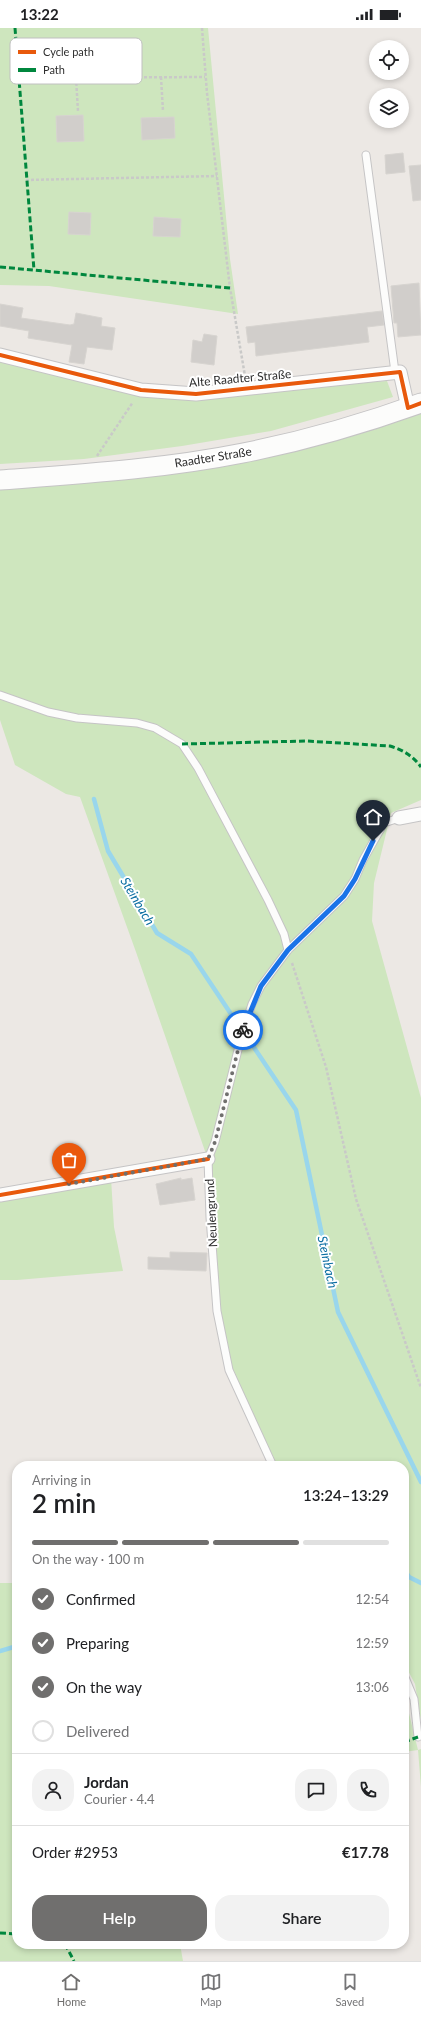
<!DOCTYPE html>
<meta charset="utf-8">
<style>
body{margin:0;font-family:Lato,sans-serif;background:#f2f2f2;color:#202124;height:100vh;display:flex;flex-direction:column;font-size:15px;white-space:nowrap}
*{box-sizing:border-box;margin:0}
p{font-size:13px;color:#757577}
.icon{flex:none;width:22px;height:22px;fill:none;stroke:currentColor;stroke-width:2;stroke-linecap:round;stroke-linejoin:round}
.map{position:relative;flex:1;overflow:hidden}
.drawer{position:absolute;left:12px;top:1433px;width:397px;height:488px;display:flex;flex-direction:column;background:#fff;border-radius:16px;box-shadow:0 2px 6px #0003}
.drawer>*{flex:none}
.buttons{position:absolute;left:369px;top:12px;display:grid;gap:8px}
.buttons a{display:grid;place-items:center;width:40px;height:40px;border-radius:50%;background:#fff;box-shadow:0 2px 6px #0003;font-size:20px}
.pin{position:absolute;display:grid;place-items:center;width:34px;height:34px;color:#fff;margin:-41px -17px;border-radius:50% 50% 50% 0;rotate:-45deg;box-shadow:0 0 4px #0007}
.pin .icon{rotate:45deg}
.courier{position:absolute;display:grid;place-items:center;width:40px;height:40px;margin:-20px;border:3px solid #1a73e8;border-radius:50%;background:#fff;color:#222;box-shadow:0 1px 5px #0007}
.head em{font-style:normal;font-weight:600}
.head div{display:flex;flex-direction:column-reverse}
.head{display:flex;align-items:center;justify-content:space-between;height:68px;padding:0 20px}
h1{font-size:26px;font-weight:600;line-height:30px}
.bar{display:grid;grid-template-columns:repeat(4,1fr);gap:6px 4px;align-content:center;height:48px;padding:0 20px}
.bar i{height:5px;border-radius:3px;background:#e0e0e0}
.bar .selected{background:#706f6e}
.bar p{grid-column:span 4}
.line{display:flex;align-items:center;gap:10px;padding:0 20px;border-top:1px solid #e0e0e0}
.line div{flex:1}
.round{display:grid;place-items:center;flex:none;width:42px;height:42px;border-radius:16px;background:#f2f2f2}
ol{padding:0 20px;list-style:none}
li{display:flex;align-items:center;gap:12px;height:44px}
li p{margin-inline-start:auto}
li .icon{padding:4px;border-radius:50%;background:#706f6e;color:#fff;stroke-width:4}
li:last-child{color:#757577}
li i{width:22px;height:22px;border:2px solid #e0e0e0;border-radius:50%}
.button{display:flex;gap:8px;margin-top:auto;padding:8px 20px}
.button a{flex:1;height:46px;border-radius:16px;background:#706f6e;color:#fff;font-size:16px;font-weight:600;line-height:46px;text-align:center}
.button a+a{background:#f2f2f2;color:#202124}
.status{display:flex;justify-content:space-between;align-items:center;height:28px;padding:0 20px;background:#fff;direction:ltr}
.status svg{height:11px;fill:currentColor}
.tab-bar{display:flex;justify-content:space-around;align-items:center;height:56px;border-top:1px solid #e0e0e0;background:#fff;font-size:11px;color:#757577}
.tab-bar a{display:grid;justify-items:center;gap:2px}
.tab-bar .selected{color:#706f6e}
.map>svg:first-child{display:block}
.green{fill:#cee6be}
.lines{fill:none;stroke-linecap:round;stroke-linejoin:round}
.stream{stroke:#99d6ec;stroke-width:4.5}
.building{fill:#d1cecb;stroke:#d7d4d0}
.service-casing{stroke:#c5c4c5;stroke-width:9}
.minor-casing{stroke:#c5c4c5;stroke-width:15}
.secondary-casing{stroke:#c5c4c5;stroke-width:21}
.path{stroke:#c9c9c8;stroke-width:2.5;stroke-dasharray:3 2;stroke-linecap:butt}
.service{stroke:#fcfcfb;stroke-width:7}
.minor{stroke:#fcfcfb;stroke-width:13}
.secondary{stroke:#fcfcfb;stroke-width:19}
.quiet{stroke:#00873e;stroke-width:3;stroke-dasharray:6 3;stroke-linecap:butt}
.cycleway-casing{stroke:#fff;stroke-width:6}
.cycleway{stroke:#e8590c;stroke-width:4}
.done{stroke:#706f6e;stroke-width:4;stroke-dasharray:0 7.2}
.route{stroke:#1a73e8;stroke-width:5}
.labels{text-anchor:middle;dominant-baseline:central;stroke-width:4;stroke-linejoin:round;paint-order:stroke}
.street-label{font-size:12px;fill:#2e2e2e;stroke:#fff}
.water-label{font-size:13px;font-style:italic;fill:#0d6fa3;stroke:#fff}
.key{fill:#fff;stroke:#c0c0c0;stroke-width:1}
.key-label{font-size:11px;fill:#2e2e2e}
</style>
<div class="status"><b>13:22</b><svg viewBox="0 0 49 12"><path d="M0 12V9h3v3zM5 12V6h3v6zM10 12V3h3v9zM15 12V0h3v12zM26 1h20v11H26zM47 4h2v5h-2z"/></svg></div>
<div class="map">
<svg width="421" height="1933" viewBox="0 0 421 1933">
<rect width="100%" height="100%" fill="#ece8e4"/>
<path class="green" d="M0 0H208L230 231 238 286 49 258 0 257Z
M0 330 140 363H247L387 353 393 369 271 403 182 418 84 431 0 436Z
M421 381V772L391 785 374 855 372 893 421 1070V1693L415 1656 404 1635V1438H271L230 1342 217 1282 206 1126 136 924 80 769 66 766 15 737 0 692V461L83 453Z
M111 1150 114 1199 123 1243 17 1252H0V1167Z
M0 1555H17V1916H180L183 1933H0Z
M404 1665 418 1722 421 1721V1759L418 1722 404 1724Z"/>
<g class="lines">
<path class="stream" d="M94 771 108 823 157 905 191 926 237 995
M249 1012 296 1082 338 1284 421 1454
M404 1541 409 1549 421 1555
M0 1623 17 1618"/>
</g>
<path class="building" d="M83 87 84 113 57 114 56 88Z
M174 89 175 110 142 112 141 90Z
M403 125 405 144 386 146 385 127Z
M421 137V172L413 173 409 138Z
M69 184 91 185 90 207 68 206Z
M154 189 181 191 180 209 153 208Z
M419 255 421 307 398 309 397 295H394L391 258Z
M0 276 23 280 21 290 70 297 74 296 76 285 102 290 101 298 115 300 112 322 87 319 84 336 69 334 72 317 28 310 29 303 0 298Z
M382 283 384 297 367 299 369 314 256 328 255 314 248 315 246 299Z
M204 306 217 308 214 337 191 334 193 312 202 314Z
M181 1150V1152L192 1150 195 1172 160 1177 156 1156Z
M170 1224 207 1225 206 1243 148 1241V1229L170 1230Z"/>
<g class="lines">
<g class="service-casing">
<path id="service" d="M366 127 395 344
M0 667 48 684 77 690 137 695 155 700 182 716 198 740 268 872 284 906 288 922
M273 1438 229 1342 217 1283 210 1189 208 1131 215 1114 241 1010 252 976 261 958 288 922 344 868 355 851 363 832 384 795 399 790
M404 1647 414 1671 418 1709"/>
</g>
<g class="minor-casing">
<path id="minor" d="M0 327 141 362 196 366 400 344 408 380
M399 790 421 786
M0 1167 208 1131"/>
</g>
<g class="secondary-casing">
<path id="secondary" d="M0 452C81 446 163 441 243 425 304 413 363 396 421 375"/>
</g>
<path class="path" d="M202 0 207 65 230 260 245 348
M136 14 138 49
M161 49 163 83
M19 50 205 49
M52 50 67 18 66 9
M76 50 78 83
M26 152 217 148
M97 428 133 374
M292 935 326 1039 356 1171 421 1360"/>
<use href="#service" class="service"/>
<use href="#minor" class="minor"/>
<use href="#secondary" class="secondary"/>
<path class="quiet" d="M15 0 34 242
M0 239 230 260
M182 716 306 713 390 718C403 722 413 728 421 739
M404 1714 418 1709
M0 1905 17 1906
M65 1916 74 1933
M94 1916H144"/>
<g class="cycleway-casing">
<path id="cycleway" d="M0 327 141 362 196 366 400 344 408 380 421 375
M0 1167 208 1131"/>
</g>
<use href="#cycleway" class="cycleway"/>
</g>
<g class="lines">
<path class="done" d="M69 1156 208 1131 215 1114 243 1002"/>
<path class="route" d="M243 1002 261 958 288 922 344 868 355 851 373 813"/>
</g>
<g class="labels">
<g class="street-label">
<text transform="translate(240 350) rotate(-5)">Alte Raadter Straße</text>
<text transform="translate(213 429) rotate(-9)">Raadter Straße</text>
<text transform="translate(211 1185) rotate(-93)">Neulengrund</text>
</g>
<g class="water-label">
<text transform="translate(138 873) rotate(59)">Steinbach</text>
<text transform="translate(328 1234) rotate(78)">Steinbach</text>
</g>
</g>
<rect x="10" y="10" width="132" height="46" rx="6" class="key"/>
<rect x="18" y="22" width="18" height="4" fill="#e8590c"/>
<rect x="18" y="40" width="18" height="4" fill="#00873e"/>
<g class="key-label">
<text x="43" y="28">Cycle path</text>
<text x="43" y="46">Path</text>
</g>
</svg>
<div class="buttons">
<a><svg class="icon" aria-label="locate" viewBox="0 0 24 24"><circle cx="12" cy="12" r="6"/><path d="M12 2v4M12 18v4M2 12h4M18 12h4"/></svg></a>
<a><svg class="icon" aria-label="layers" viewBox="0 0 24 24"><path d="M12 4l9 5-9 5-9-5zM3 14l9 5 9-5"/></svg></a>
</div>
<div class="pin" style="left:69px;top:1156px;background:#ea580c"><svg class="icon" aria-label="bag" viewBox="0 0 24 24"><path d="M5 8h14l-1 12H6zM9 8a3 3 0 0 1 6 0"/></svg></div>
<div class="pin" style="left:373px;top:813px;background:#1f2937"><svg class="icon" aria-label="home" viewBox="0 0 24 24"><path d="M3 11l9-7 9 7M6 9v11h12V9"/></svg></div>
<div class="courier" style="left:243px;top:1002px"><svg class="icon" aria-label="bike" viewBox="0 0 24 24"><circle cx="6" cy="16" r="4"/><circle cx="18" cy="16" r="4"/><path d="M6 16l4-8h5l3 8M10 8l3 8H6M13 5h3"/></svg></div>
<section class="drawer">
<div class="head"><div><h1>2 min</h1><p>Arriving in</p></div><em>13:24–13:29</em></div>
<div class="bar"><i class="selected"></i><i class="selected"></i><i class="selected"></i><i></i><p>On the way · 100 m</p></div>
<ol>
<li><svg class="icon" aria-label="check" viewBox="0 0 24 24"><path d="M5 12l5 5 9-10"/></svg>Confirmed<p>12:54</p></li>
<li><svg class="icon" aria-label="check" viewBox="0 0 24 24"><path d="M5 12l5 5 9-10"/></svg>Preparing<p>12:59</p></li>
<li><svg class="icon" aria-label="check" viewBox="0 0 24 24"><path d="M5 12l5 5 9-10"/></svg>On the way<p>13:06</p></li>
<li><i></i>Delivered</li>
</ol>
<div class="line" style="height:72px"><a class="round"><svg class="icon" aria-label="person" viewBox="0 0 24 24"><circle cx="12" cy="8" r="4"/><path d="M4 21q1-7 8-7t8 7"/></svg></a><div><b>Jordan</b><p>Courier · 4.4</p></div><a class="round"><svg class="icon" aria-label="chat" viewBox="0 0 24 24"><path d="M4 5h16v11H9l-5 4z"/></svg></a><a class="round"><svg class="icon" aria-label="phone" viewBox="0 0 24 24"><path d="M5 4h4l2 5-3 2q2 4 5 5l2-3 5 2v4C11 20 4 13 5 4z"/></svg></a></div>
<div class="line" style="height:52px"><div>Order #2953</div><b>€17.78</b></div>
<div class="button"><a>Help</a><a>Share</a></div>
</section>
</div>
<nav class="tab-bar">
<a class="selected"><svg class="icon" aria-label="home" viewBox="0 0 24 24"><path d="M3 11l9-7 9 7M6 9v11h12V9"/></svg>Home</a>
<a><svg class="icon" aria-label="map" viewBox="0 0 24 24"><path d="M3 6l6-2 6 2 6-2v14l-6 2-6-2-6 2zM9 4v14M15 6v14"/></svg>Map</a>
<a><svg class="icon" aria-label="saved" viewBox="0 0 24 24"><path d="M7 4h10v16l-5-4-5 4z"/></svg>Saved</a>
</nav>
